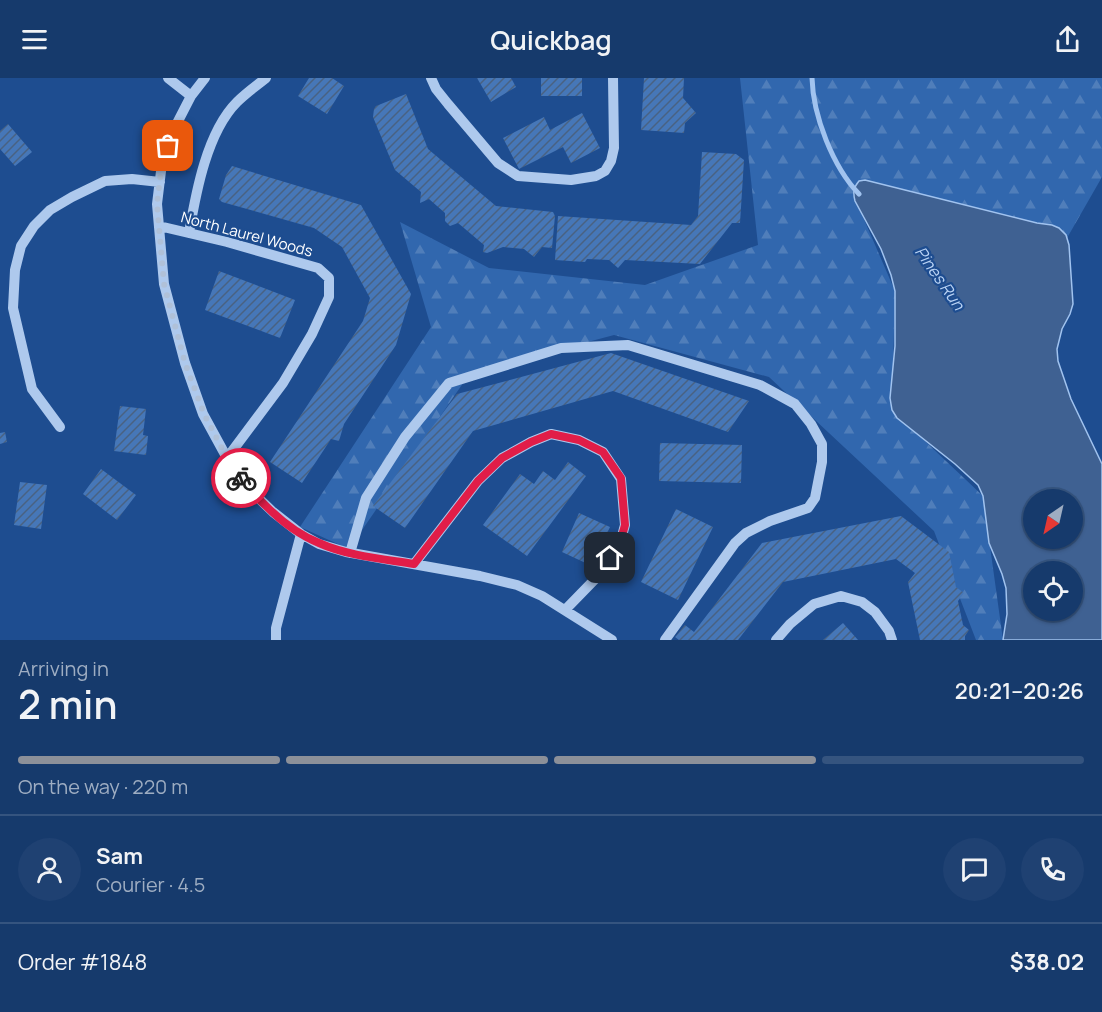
<!DOCTYPE html>
<meta charset="utf-8">
<style>
body{margin:0;font-family:Manrope,sans-serif;background:#1f4172;color:#f1f3f6;height:100vh;display:flex;flex-direction:column;font-size:22px;white-space:nowrap}
*{box-sizing:border-box;margin:0}
p{font-size:20px;color:#9eadc2}
.icon{flex:none;width:33px;height:33px;fill:none;stroke:currentColor;stroke-width:2;stroke-linecap:round;stroke-linejoin:round}
.map{position:relative;height:562px;overflow:hidden}
.sheet{display:flex;flex-direction:column;background:#163a6c;flex:1}
.sheet>*{flex:none}
.needle{width:39px;rotate:214deg}
.controls{position:absolute;left:1023px;top:411px;display:grid;gap:12px}
.controls a{display:grid;place-items:center;width:60px;height:60px;border-radius:50%;background:#163a6c;box-shadow:0 2px 4px #0004,0 0 0 2px #35547f;font-size:30px}
.pin{position:absolute;display:grid;place-items:center;width:51px;height:51px;color:#fff;margin:-26px;border-radius:12px;box-shadow:0 3px 9px #0006}
.courier{position:absolute;display:grid;place-items:center;width:60px;height:60px;margin:-30px;border:4px solid #e11d48;border-radius:50%;background:#fff;color:#222;box-shadow:0 2px 8px #0007}
.summary em{font-style:normal;font-weight:600}
.summary div{display:flex;flex-direction:column-reverse}
.summary{display:flex;align-items:center;justify-content:space-between;height:102px;padding:0 18px}
h1{font-size:39px;font-weight:600;line-height:45px}
.bar{display:grid;grid-template-columns:repeat(4,1fr);gap:9px 6px;align-content:center;height:72px;padding:0 18px}
.bar i{height:8px;border-radius:4px;background:#35547f}
.bar .selected{background:#8c9099}
.bar p{grid-column:span 4}
.line{display:flex;align-items:center;gap:15px;padding:0 18px;border-top:2px solid #35547f}
.line div{flex:1}
.round{display:grid;place-items:center;flex:none;width:63px;height:63px;border-radius:32px;background:#1f4172}
header{display:flex;justify-content:space-between;align-items:center;height:78px;padding:0 18px;background:#163a6c;font-size:27px;font-weight:600}
.map>svg:first-child{display:block}
.forest{fill:url(#forest-firs)}
.water{fill:#3f6192;stroke:#a1c3ef;stroke-width:1.5;fill-rule:evenodd}
.lines{fill:none;stroke-linecap:round;stroke-linejoin:round}
.stream{stroke:#a1c3ef;stroke-width:5}
.building{fill:url(#building-hatch)}
.minor{stroke:#aec9ed;stroke-width:10}
.done{stroke:#b0c1d8;stroke-width:6;stroke-dasharray:0 10.8}
.route{stroke:#e11d48;stroke-width:8}
.labels{text-anchor:middle;dominant-baseline:central;stroke-width:4.5;stroke-linejoin:round;paint-order:stroke}
.street-label{font-size:15px;fill:#fff;stroke:#1e4d90}
.water-label{font-size:16px;font-style:italic;fill:#bad3f4;stroke:#1e4d90}
</style>
<header><svg class="icon" aria-label="menu" viewBox="0 0 24 24"><path d="M4 6h16M4 12h16M4 18h16"/></svg>Quickbag<svg class="icon" aria-label="share" viewBox="0 0 24 24"><path d="M12 15V3M7 8l5-5 5 5M5 13v7h14v-7"/></svg></header>
<div class="map">
<svg width="1102" height="562" viewBox="0 0 1102 562">
<defs>
<pattern id="forest-firs" width="22" height="20" patternUnits="userSpaceOnUse" patternTransform="scale(1.5)"><rect width="22" height="20" fill="#3167ae"/><path d="M5 1l3.5 6h-7zM16 11l3.5 6h-7z" fill="#507eba"/></pattern>
<pattern id="building-hatch" width="6" height="6" patternUnits="userSpaceOnUse" patternTransform="scale(1.5)"><rect width="6" height="6" fill="#4677b8"/><path d="M-1 1l2-2M0 6l6-6M5 7l2-2" fill="none" stroke="#496282"/></pattern>
</defs>
<rect width="100%" height="100%" fill="#1e4d90"/>
<path class="forest" d="M740 0H1102V99L1067 160 853 116 895 213 892 332 983 418 1003 562H976L934 453 769 299 614 257 470 295 349 471 300 449 431 249 400 144 489 190 645 207 758 167Z"/>
<path class="water" d="M865 102 1037 145 1052 147 1059 150 1066 157 1069 167 1073 226 1070 236 1062 251 1057 271 1058 283 1071 321 1102 386V562H1003L1007 536 1006 510 1002 496 989 465 983 418 978 407 955 386 897 340 892 332 890 320 895 268V213L891 197 881 171 855 123C853 115 853 110 859 103ZM1034 422H1072V460H1034ZM1034 494H1072V532H1034Z"/>
<g class="lines">
<path class="stream" d="M812 0C813 38 833 89 859 116"/>
</g>
<path class="building" d="M309 0H332L344 8 327 36 298 18Z
M477 0H511L516 9 491 24Z
M541 0H582V18H541Z
M644 0H684L683 20 696 35 685 45 684 55 641 52Z
M406 16 428 71 496 128 553 134 555 138 552 170 542 169 534 179 524 171 503 169 487 175 483 174 484 167 458 145 450 148 445 143V135L429 121 420 125 421 114 395 92 373 39 374 31 376 28Z
M582 35 600 70 571 85 563 69 519 91 503 60 544 39 550 52Z
M8 46 32 74 15 88 0 71V53Z
M702 74 736 76 744 82 740 145H732L700 186 625 182 618 190 609 182 587 181 585 184 555 182 558 138 691 147 698 138Z
M232 88 361 127 411 216 396 267 344 346 339 363 331 361 302 405 270 384 363 243 370 220 342 169 314 150 222 124 219 121 226 97Z
M219 193 295 222 280 260 205 232Z
M611 275 749 323 728 354 613 313 473 353 405 450 373 428 457 316Z
M120 328 146 331 143 357 148 358 146 377 114 373Z
M5 354 7 364 0 366V355Z
M660 365 742 367 741 405 659 403Z
M568 384 586 398 527 478 483 447 520 396 534 406 543 393 555 402Z
M101 391 136 417 117 442 83 416Z
M20 404 47 407 41 451 14 447Z
M676 431 713 449 678 522 641 504Z
M579 435 610 449 592 488 562 474Z
M901 438 949 474 956 509 964 515 958 523 963 547 969 552 965 558V562H920L908 504 915 495 896 481 783 504 738 562H679L675 559 685 547 694 554 762 465Z
M843 545 858 562H823Z"/>
<g class="lines">
<path class="minor" d="M168 0 191 18
M205 0 191 18 174 51 162 85 157 126 164 206 185 285 203 336 227 380 246 408 273 434 301 456 319 466 346 474 480 498 517 507 542 518 612 562
M431 0 436 11 448 26 498 85 518 98 571 102 596 98 605 93 611 83 614 70 613 0
M159 148 227 164 318 190 329 200V219L312 256 283 305 227 380
M189 155C196 114 207 54 237 24 246 15 256 8 266 0
M60 349 32 311 13 230 15 192 21 168 34 148 50 132 72 119 105 103 132 101 160 104
M350 475 366 420 405 359 449 305 561 270 628 267 760 307 795 326 811 346 822 366V384L815 420 808 430 770 443 746 455 735 465 665 562
M414 486 478 403 502 380 531 364 551 356 579 362 603 374 621 401 625 447 620 465 601 495 565 532
M276 562V550L301 456
M776 562 790 546 814 526 841 518 862 524 875 534 889 553 892 562"/>
</g>
<g class="lines">
<path class="done" d="M168 68 162 85 157 126 164 206 185 285 204 336 227 380 241 400"/>
<path class="route" d="M241 400C248 411 257 419 266 428 281 443 299 457 319 465 348 478 383 481 414 486L478 403 502 380 531 364 551 356 579 362 603 374 621 400 625 447 620 465 610 480"/>
</g>
<g class="labels">
<g class="street-label">
<text transform="translate(247 156) rotate(15)">North Laurel Woods</text>
</g>
<g class="water-label">
<text transform="translate(940 200) rotate(55)">Pines Run</text>
</g>
</g>
</svg>
<div class="controls">
<a><svg class="needle" viewBox="-14 -14 28 28"><path d="M0-13l5 13h-10z" fill="#e53935"/><path d="M0 13l5-13h-10z" fill="#9eadc2"/></svg></a>
<a><svg class="icon" aria-label="locate" viewBox="0 0 24 24"><circle cx="12" cy="12" r="6"/><path d="M12 2v4M12 18v4M2 12h4M18 12h4"/></svg></a>
</div>
<div class="pin" style="left:168px;top:68px;background:#ea580c"><svg class="icon" aria-label="bag" viewBox="0 0 24 24"><path d="M5 8h14l-1 12H6zM9 8a3 3 0 0 1 6 0"/></svg></div>
<div class="pin" style="left:610px;top:480px;background:#1f2937"><svg class="icon" aria-label="home" viewBox="0 0 24 24"><path d="M3 11l9-7 9 7M6 9v11h12V9"/></svg></div>
<div class="courier" style="left:241px;top:400px"><svg class="icon" aria-label="bike" viewBox="0 0 24 24"><circle cx="6" cy="16" r="4"/><circle cx="18" cy="16" r="4"/><path d="M6 16l4-8h5l3 8M10 8l3 8H6M13 5h3"/></svg></div>
</div>
<section class="sheet">
<div class="summary"><div><h1>2 min</h1><p>Arriving in</p></div><em>20:21–20:26</em></div>
<div class="bar"><i class="selected"></i><i class="selected"></i><i class="selected"></i><i></i><p>On the way · 220 m</p></div>
<div class="line" style="height:108px"><a class="round"><svg class="icon" aria-label="person" viewBox="0 0 24 24"><circle cx="12" cy="8" r="4"/><path d="M4 21q1-7 8-7t8 7"/></svg></a><div><b>Sam</b><p>Courier · 4.5</p></div><a class="round"><svg class="icon" aria-label="chat" viewBox="0 0 24 24"><path d="M4 5h16v11H9l-5 4z"/></svg></a><a class="round"><svg class="icon" aria-label="phone" viewBox="0 0 24 24"><path d="M5 4h4l2 5-3 2q2 4 5 5l2-3 5 2v4C11 20 4 13 5 4z"/></svg></a></div>
<div class="line" style="height:78px"><div>Order #1848</div><b>$38.02</b></div>
</section>
